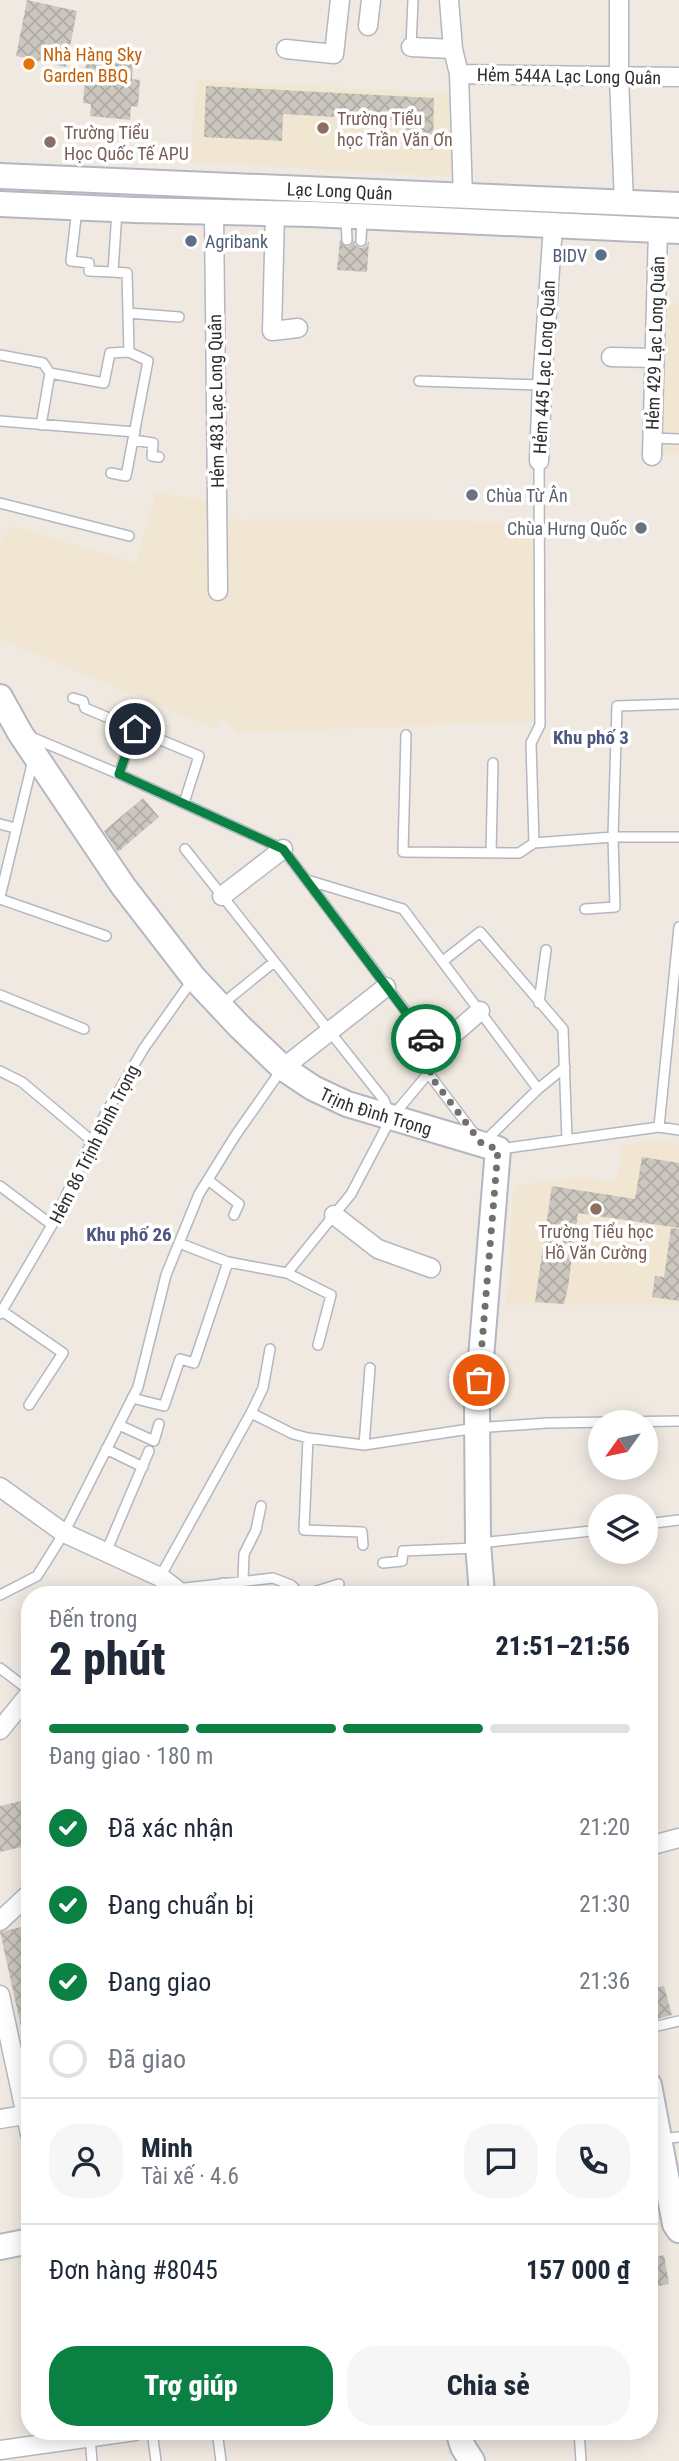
<!DOCTYPE html>
<html lang="vi">
<meta charset="utf-8">
<style>
body{margin:0;font-family:"Roboto Condensed",sans-serif;background:#f6f6f7;color:#1f2937;height:100vh;display:flex;flex-direction:column;font-size:26px;white-space:nowrap}
*{box-sizing:border-box;margin:0}
p{font-size:23px;color:#747a83}
.icon{flex:none;width:38px;height:38px;fill:none;stroke:currentColor;stroke-width:2;stroke-linecap:round;stroke-linejoin:round}
.map{position:relative;flex:1;overflow:hidden}
.sheet{position:absolute;left:21px;top:1586px;width:637px;height:854px;display:flex;flex-direction:column;background:#fff;border-radius:28px;box-shadow:0 4px 18px #0003}
.sheet>*{flex:none}
.needle{width:46px;rotate:237deg}
.tools{position:absolute;left:588px;top:1410px;display:grid;gap:14px}
.tools a{display:grid;place-items:center;width:70px;height:70px;border-radius:50%;background:#fff;box-shadow:0 4px 18px #0003;font-size:35px}
.pin{position:absolute;display:grid;place-items:center;width:60px;height:60px;color:#fff;margin:-30px;border:4px solid #fff;border-radius:50%;box-shadow:0 2px 7px #0007}
.courier{position:absolute;display:grid;place-items:center;width:70px;height:70px;margin:-35px;border:5px solid #0b8043;border-radius:50%;background:#fff;color:#222;box-shadow:0 2px 9px #0007}
.head em{font-style:normal;font-weight:800}
.head div{display:flex;flex-direction:column-reverse}
.head{display:flex;align-items:center;justify-content:space-between;height:119px;padding:0 28px}
h1{font-size:46px;font-weight:800;line-height:52px}
.bar{display:grid;grid-template-columns:repeat(4,1fr);gap:10px 7px;align-content:center;height:84px;padding:0 28px}
.bar i{height:9px;border-radius:5px;background:#e0e1e3}
.bar .on{background:#0b8043}
.bar p{grid-column:span 4}
.line{display:flex;align-items:center;gap:18px;padding:0 28px;border-top:2px solid #e0e1e3}
.line div{flex:1}
.round{display:grid;place-items:center;flex:none;width:74px;height:74px;border-radius:28px;background:#f6f6f7}
ol{padding:0 28px;list-style:none}
li{display:flex;align-items:center;gap:21px;height:77px}
li p{margin-inline-start:auto}
li .icon{padding:7px;border-radius:50%;background:#0b8043;color:#fff;stroke-width:4}
li:last-child{color:#747a83}
li i{width:38px;height:38px;border:4px solid #e0e1e3;border-radius:50%}
.action{display:flex;gap:14px;margin-top:auto;padding:14px 28px}
.action a{flex:1;height:80px;border-radius:28px;background:#0b8043;color:#fff;font-size:28px;font-weight:800;line-height:80px;text-align:center}
.action a+a{background:#f6f6f7;color:#1f2937}
.map>svg:first-child{display:block}
.education{fill:#f0e6d1}
.building{fill:url(#building-cross-hatch)}
.lines{fill:none;stroke-linecap:round;stroke-linejoin:round}
.lane-casing{stroke:#b4b7c1;stroke-width:12}
.street-casing{stroke:#b4b7c1;stroke-width:21}
.secondary-casing{stroke:#b4b7c1;stroke-width:28}
.lane{stroke:#fff;stroke-width:9}
.street{stroke:#fff;stroke-width:18}
.secondary{stroke:#fff;stroke-width:24}
.done{stroke:#726f6d;stroke-width:7;stroke-dasharray:0 12.6}
.route{stroke:#0b8043;stroke-width:9}
.food-dot{fill:#e8710a;stroke:#fff;stroke-width:2.5}
.education-dot{fill:#8d6e63;stroke:#fff;stroke-width:2.5}
.service-dot{fill:#5c6f8a;stroke:#fff;stroke-width:2.5}
.worship-dot{fill:#6b7280;stroke:#fff;stroke-width:2.5}
.labels{text-anchor:middle;dominant-baseline:central;stroke-width:7;stroke-linejoin:round;paint-order:stroke}
.food-label{font-size:18px;fill:#c56008;stroke:#fff;text-anchor:start}
.street-label{font-size:18px;fill:#2e2e2e;stroke:#fff}
.education-label{font-size:18px;fill:#785e54;stroke:#fff;text-anchor:start}
.service-label{font-size:18px;fill:#4e5e75;stroke:#fff;text-anchor:start}
.worship-label{font-size:18px;fill:#5b616d;stroke:#fff;text-anchor:start}
.neighbourhood-label{font-size:19px;font-weight:bold;fill:#4d5680;stroke:#fff}
</style>
<div class="map">
<svg width="679" height="2461" viewBox="0 0 679 2461">
<defs>
<pattern id="building-cross-hatch" width="8" height="8" patternUnits="userSpaceOnUse" patternTransform="scale(1.75)"><rect width="8" height="8" fill="#cbc7bf"/><path d="M0 0l8 8M0 8l8-8" fill="none" stroke="#afaba4"/></pattern>
</defs>
<rect width="100%" height="100%" fill="#efe9e1"/>
<path class="education" d="M196 80 453 94 454 177 191 162Z
M661 303H679V454L657 453Z
M156 492 208 501 223 520 409 519 534 524V721L237 733 223 717 214 728 0 639V543L12 526 136 563Z
M653 1140 679 1144V1305H506L514 1186 584 1177 616 1182 623 1145Z"/>
<path class="building" d="M27 0 77 11 66 67 16 56Z
M106 62 133 64 132 79 140 80 138 107 131 106 130 120 90 116 91 104 83 103 86 63 106 65Z
M206 86 434 98 433 150 405 149 406 121 283 114 282 141 204 137Z
M340 239 342 244 347 247 351 245 354 240 355 245 360 248 365 247 369 241 367 272 337 270Z
M143 798 159 817 118 852 104 831Z
M642 1157 679 1163V1228L578 1213 568 1287 564 1304 535 1302 552 1186 635 1199Z
M671 1228 679 1229V1301L652 1297 655 1276 664 1277Z
M30 1799V1845L0 1852V1806Z
M30 1925V2040H24L0 1932Z
M664 1986 672 2015 649 2021V1989Z
M664 2255 669 2284 649 2288V2258Z"/>
<g class="lines">
<g class="lane-casing">
<path id="lane" d="M411 47 413 0
M77 209 71 261 89 263V271L113 272
M346 218 347 240
M361 241 362 218
M128 313 179 317
M0 355 43 363 50 373 104 383 110 353 129 352
M419 381 542 385
M0 421 135 432
M41 425 50 373
M652 438 679 439
M133 440 153 443 152 456 159 457
M111 473 126 476 148 361 129 352 127 273 113 272 117 211
M0 503 129 536
M73 698 83 701 85 708 199 756 184 803
M406 735 403 852 519 853 534 843 613 837H679
M31 737 119 774 283 849 435 1050 437 1063 391 1118 351 1194 287 1273
M119 774 135 729
M0 824 15 828
M534 843 531 743 540 725 539 461
M185 849 384 1100 389 1113
M491 853 493 763
M307 880 403 909 538 1089
M0 897 33 760
M0 899 106 936
M585 909 615 907 613 837 617 706 679 704
M443 961 480 932 563 1029 567 1140
M0 995 84 1029
M539 1003 546 950
M221 1005 274 962
M0 1071 22 1082 92 1141
M429 1074 482 1144 538 1089 565 1067
M659 1127 679 927
M500 1149 659 1127 679 1130
M208 1180 239 1204 234 1215
M0 1186 52 1225
M179 1243 228 1262 287 1273 331 1295 318 1345
M2 1311 63 1353 29 1405
M0 1314 52 1225 102 1120 144 1048 193 979
M132 1398 164 1406 180 1359 194 1363 228 1262
M251 1413 263 1388 270 1349
M119 1425 154 1441 159 1424
M308 1438 304 1530 362 1532 363 1545
M364 1445 370 1368
M106 1449 143 1467
M646 1524 679 1520
M480 1543 600 1530
M106 1552 149 1451
M383 1563 402 1561 403 1551 476 1548
M160 1577 251 1413 293 1434 308 1438 364 1445 476 1428 547 1423 679 1421
M243 1581 244 1554 256 1530 261 1506
M223 1583 225 1594
M176 1589 273 1578 291 1585 300 1594
M307 1594 339 1584
M0 1595 37 1576 64 1533 138 1387 166 1275 199 1194 235 1136 282 1069
M0 1668 30 1691
M649 2028 679 2021
M660 2139 679 2137
M152 2431 156 2461
M217 2431 221 2461
M579 2431 581 2461
M90 2437 92 2461"/>
</g>
<g class="street-casing">
<path id="street" d="M449 0 453 49 459 74 463 197
M619 0V77L624 204
M368 26 371 0
M411 47 453 49
M286 49 334 54 340 0
M459 74 679 77
M214 212 218 591
M275 214 272 331 298 328
M611 357 654 358
M652 456 658 230
M539 461 542 385 553 226
M222 896 283 849
M435 1050 480 1011
M283 1068 386 987
M334 1215 378 1249 431 1268
M0 1487 64 1533 160 1577 176 1589 178 1594
M0 1730 30 1693
M649 1846 679 1838
M0 1921 30 1893
M0 1995 30 2134
M0 2119 30 2114
M0 2450 135 2431"/>
</g>
<g class="secondary-casing">
<g id="secondary">
<path id="s1" d="M0 176 679 205"/>
<path d="M0 204 135 210 311 214 679 231"/>
<path id="s2" d="M0 697 20 733 123 886 194 978 239 1026 283 1068 313 1088 347 1104 498 1149 477 1407 478 1544 482 1594"/>
<path d="M649 2085 675 2224 679 2230"/>
<path d="M0 2247 30 2241"/>
<path d="M458 2431 463 2447 472 2461"/>
</g>
</g>
<use href="#lane" class="lane"/>
<use href="#street" class="street"/>
<use href="#secondary" class="secondary"/>
</g>
<g class="lines">
<path class="done" d="M426 1039C438 1054 441 1058 429 1074L482 1144 498 1149 479 1380"/>
<path class="route" d="M135 729 119 774 283 849 426 1039"/>
</g>
<circle class="food-dot" cx="29" cy="64" r="7"/>
<g class="education-dot">
<circle cx="323" cy="128" r="7"/>
<circle cx="50" cy="142" r="7"/>
<circle cx="596" cy="1209" r="7"/>
</g>
<g class="service-dot">
<circle cx="191" cy="241" r="7"/>
<circle cx="601" cy="255" r="7"/>
</g>
<g class="worship-dot">
<circle cx="472" cy="495" r="7"/>
<circle cx="641" cy="528" r="7"/>
</g>
<g class="labels">
<g class="food-label">
<text x="43" y="54">Nhà Hàng Sky<tspan x="43" dy="21">Garden BBQ</tspan></text>
</g>
<g class="street-label">
<text transform="translate(569 76) rotate(1)">Hẻm 544A Lạc Long Quân</text>
<text stroke="none"><textPath href="#s1" startOffset="340">Lạc Long Quân</textPath></text>
<text transform="translate(655 343) rotate(-88)">Hẻm 429 Lạc Long Quân</text>
<text transform="translate(544 367) rotate(-87)">Hẻm 445 Lạc Long Quân</text>
<text transform="translate(216 401) rotate(-91)">Hẻm 483 Lạc Long Quân</text>
<text stroke="none"><textPath href="#s2" startOffset="572">Trịnh Đình Trọng</textPath></text>
<text transform="translate(94 1144) rotate(-63)">Hẻm 86 Trịnh Đình Trọng</text>
</g>
<g class="education-label">
<text x="337" y="118">Trường Tiểu<tspan x="337" dy="21">học Trần Văn Ơn</tspan></text>
<text x="64" y="132">Trường Tiểu<tspan x="64" dy="21">Học Quốc Tế APU</tspan></text>
<text x="596" y="1231" text-anchor="middle">Trường Tiểu học<tspan x="596" dy="21">Hồ Văn Cường</tspan></text>
</g>
<g class="service-label">
<text x="205" y="241">Agribank</text>
<text x="587" y="255" text-anchor="end">BIDV</text>
</g>
<g class="worship-label">
<text x="486" y="495">Chùa Từ Ân</text>
<text x="627" y="528" text-anchor="end">Chùa Hưng Quốc</text>
</g>
<g class="neighbourhood-label">
<text x="591" y="737">Khu phố 3</text>
<text x="129" y="1234">Khu phố 26</text>
</g>
</g>
</svg>
<div class="tools">
<a><svg class="needle" viewBox="-14 -14 28 28"><path d="M0-13l5 13h-10z" fill="#e53935"/><path d="M0 13l5-13h-10z" fill="#747a83"/></svg></a>
<a><svg class="icon" aria-label="layers" viewBox="0 0 24 24"><path d="M12 4l9 5-9 5-9-5zM3 14l9 5 9-5"/></svg></a>
</div>
<div class="pin" style="left:479px;top:1380px;background:#ea580c"><svg class="icon" aria-label="bag" viewBox="0 0 24 24"><path d="M5 8h14l-1 12H6zM9 8a3 3 0 0 1 6 0"/></svg></div>
<div class="pin" style="left:135px;top:729px;background:#1f2937"><svg class="icon" aria-label="home" viewBox="0 0 24 24"><path d="M3 11l9-7 9 7M6 9v11h12V9"/></svg></div>
<div class="courier" style="left:426px;top:1039px"><svg class="icon" aria-label="car" viewBox="0 0 24 24"><path d="M5 17H2v-5l4-1 3-4h7l3 4 3 1v5h-3M9 17h6M6 11h13"/><circle cx="7" cy="17" r="2"/><circle cx="17" cy="17" r="2"/></svg></div>
<section class="sheet">
<div class="head"><div><h1>2 phút</h1><p>Đến trong</p></div><em>21:51–21:56</em></div>
<div class="bar"><i class="on"></i><i class="on"></i><i class="on"></i><i></i><p>Đang giao · 180 m</p></div>
<ol>
<li><svg class="icon" aria-label="check" viewBox="0 0 24 24"><path d="M5 12l5 5 9-10"/></svg>Đã xác nhận<p>21:20</p></li>
<li><svg class="icon" aria-label="check" viewBox="0 0 24 24"><path d="M5 12l5 5 9-10"/></svg>Đang chuẩn bị<p>21:30</p></li>
<li><svg class="icon" aria-label="check" viewBox="0 0 24 24"><path d="M5 12l5 5 9-10"/></svg>Đang giao<p>21:36</p></li>
<li><i></i>Đã giao</li>
</ol>
<div class="line" style="height:126px"><a class="round"><svg class="icon" aria-label="person" viewBox="0 0 24 24"><circle cx="12" cy="8" r="4"/><path d="M4 21q1-7 8-7t8 7"/></svg></a><div><b>Minh</b><p>Tài xế · 4.6</p></div><a class="round"><svg class="icon" aria-label="chat" viewBox="0 0 24 24"><path d="M4 5h16v11H9l-5 4z"/></svg></a><a class="round"><svg class="icon" aria-label="phone" viewBox="0 0 24 24"><path d="M5 4h4l2 5-3 2q2 4 5 5l2-3 5 2v4C11 20 4 13 5 4z"/></svg></a></div>
<div class="line" style="height:91px"><div>Đơn hàng #8045</div><b>157 000 ₫</b></div>
<div class="action"><a>Trợ giúp</a><a>Chia sẻ</a></div>
</section>
</div>
